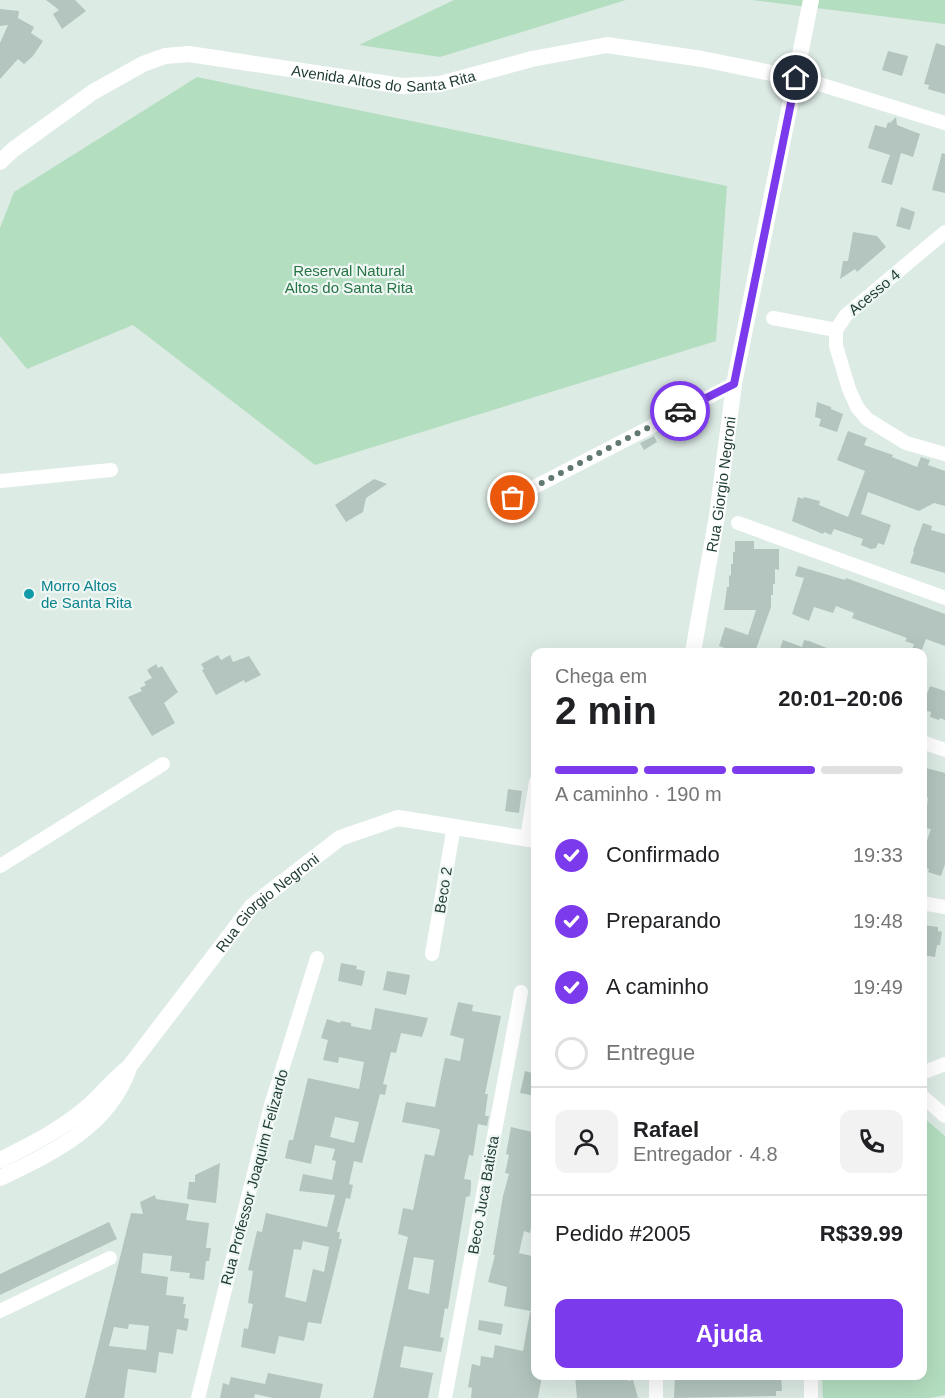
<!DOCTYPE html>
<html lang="pt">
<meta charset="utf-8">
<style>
body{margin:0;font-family:Arial,sans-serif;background:#f2f2f2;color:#202124;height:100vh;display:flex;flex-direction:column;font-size:22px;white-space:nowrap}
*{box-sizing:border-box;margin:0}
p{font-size:20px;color:#757577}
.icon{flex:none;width:33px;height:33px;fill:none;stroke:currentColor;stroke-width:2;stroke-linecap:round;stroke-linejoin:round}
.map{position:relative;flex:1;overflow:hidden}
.drawer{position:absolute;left:531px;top:648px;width:396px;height:732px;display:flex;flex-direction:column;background:#fff;border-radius:12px;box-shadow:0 6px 24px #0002}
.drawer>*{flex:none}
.pin{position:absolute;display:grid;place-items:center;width:51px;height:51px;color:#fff;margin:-26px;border:3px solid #fff;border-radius:50%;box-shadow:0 2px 6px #0007}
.courier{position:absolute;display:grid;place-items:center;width:60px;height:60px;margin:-30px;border:4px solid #7c3aed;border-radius:50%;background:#fff;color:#222;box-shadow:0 2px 8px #0007}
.head em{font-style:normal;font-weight:700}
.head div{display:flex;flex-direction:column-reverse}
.head{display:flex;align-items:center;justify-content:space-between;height:102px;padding:0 24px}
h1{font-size:39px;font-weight:700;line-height:45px}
.bar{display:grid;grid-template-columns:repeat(4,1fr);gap:9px 6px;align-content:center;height:72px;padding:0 24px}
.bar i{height:8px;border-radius:4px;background:#e0e0e0}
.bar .on{background:#7c3aed}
.bar p{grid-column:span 4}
.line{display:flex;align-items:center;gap:15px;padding:0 24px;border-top:2px solid #e0e0e0}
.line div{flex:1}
.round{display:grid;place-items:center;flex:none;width:63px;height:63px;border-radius:12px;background:#f2f2f2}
ol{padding:0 24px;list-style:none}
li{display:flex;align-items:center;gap:18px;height:66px}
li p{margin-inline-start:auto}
li .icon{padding:6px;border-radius:50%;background:#7c3aed;color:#fff;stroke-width:4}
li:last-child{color:#757577}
li i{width:33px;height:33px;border:3px solid #e0e0e0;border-radius:50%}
.primary-button{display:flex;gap:12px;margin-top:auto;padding:12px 24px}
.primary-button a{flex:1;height:69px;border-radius:12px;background:#7c3aed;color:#fff;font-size:24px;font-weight:700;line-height:69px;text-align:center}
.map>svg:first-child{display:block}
.green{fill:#b4dec0}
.building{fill:#b3c5be;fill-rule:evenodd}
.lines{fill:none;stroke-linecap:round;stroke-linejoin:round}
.minor{stroke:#fff;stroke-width:14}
.tertiary{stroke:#fff;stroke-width:16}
.done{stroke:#617972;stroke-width:6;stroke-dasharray:0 10.8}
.route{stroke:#7c3aed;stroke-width:8}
.culture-dot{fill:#0f9aa8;stroke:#eef7f3;stroke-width:2}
.labels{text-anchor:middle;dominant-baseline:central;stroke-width:4.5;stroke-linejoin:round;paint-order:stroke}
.street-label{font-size:15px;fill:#1e3b34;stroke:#eef7f3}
.park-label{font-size:15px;fill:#267445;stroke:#eef7f3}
.culture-label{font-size:15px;fill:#0d838f;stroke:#eef7f3;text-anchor:start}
</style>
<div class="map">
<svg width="945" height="1398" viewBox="0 0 945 1398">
<rect width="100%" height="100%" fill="#ddebe5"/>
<path class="green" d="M454 0H626L440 57 359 45Z
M752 0H945V24Z
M197 77 727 186 716 341 315 465 133 325 27 369 0 336V228L14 192Z
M923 1117 945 1136V1395L930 1398H823L822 1376H922Z"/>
<path class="building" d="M46 0H75L86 11 62 29 53 14 59 10Z
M0 9 19 11 18 18 34 27 31 33 43 41 33 56 24 64 18 59 0 79V43L8 25 0 26Z
M936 43 945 46V94L928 89 929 85 924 84Z
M888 51 908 56 902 76 882 70Z
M896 117 897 125 920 134 913 157 901 153 892 185 881 182 890 155 868 148 875 125 886 128 888 122 890 123Z
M942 153 945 154V193L932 190Z
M901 207 915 212 910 230 896 226Z
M853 232 877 236 886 247 857 272 855 269 840 279 843 261H848Z
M817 402 831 407V409L843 414 837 432 819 426 821 419 815 417Z
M848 431 867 438 864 445 893 455 892 457 917 467 921 457 930 460 928 465 945 471V506L934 503 919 511 868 492 861 514 891 525 884 545 878 543 876 548 871 549 861 545 863 539 834 529 831 535 824 532 823 534 792 521 798 497 803 499 804 497 820 501 819 505 848 517 865 471 837 460Z
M654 436 657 442 644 450 640 443Z
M374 479 387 484 366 498 363 512 346 522 335 505Z
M923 523 932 526 931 530 945 534V573L910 563 914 552 913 551Z
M735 541H754V549H779V570L775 569V584H773V595H771V607L755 652H737L719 646 725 627 748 635 756 610H724L727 587H729V576L731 575V564H733V552H735Z
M798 566 845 580 846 578 945 614V646L926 639 921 652H911L914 644 905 641 907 638 852 618 854 613 836 606 833 613 814 607 809 621 792 614 804 578 795 576Z
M783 640 802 647 804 640 809 641 837 652H779Z
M218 655 221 660 230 655 233 662 249 656 261 675 245 683 244 680 216 695 202 670 204 669 201 664Z
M156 664 158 668 162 666 178 692 164 703 175 723 152 736 128 697 142 691 140 688 146 685 144 682 152 678 147 670Z
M930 686 945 691V720L940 718 939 720 930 717 931 712 923 710 926 702 924 701Z
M922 767 945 773V864L941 876 928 872 929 869 922 867V855L931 829 924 828 928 798 922 797Z
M508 789 522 791 519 813 505 811Z
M922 925 938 927V931L942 932 940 945H937L935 957 922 955Z
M341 963 357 966 356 969 365 971 362 986 338 981Z
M387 971 410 975 406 995 383 990Z
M458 1002 473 1005 472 1011 501 1016 485 1094H488L485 1116H489L487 1126 478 1124 473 1156 469 1155 464 1179 471 1180V1187L470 1196 466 1197 448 1309 445 1308 440 1337 444 1338 441 1352 404 1346 400 1367 433 1373 428 1398H373L408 1237 398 1234 402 1213 403 1208 413 1210 425 1154 434 1156 440 1131 439 1129 402 1122 406 1102 435 1107 445 1058 460 1061 464 1039 450 1035ZM414 1257 434 1260 429 1294 408 1289Z
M375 1008 428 1018 422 1037 401 1033 396 1053 391 1052 383 1084 387 1085 385 1095 380 1094 362 1163 354 1161 349 1184 353 1185 350 1199 346 1198 337 1232H340L339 1239H342L321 1324 308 1322 304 1341 279 1336 275 1354 241 1347 244 1328 248 1329 253 1304 248 1303 253 1271 248 1270 257 1231 262 1232 266 1213 327 1227 335 1195 299 1191 303 1174 332 1180 336 1161 332 1160 335 1149 315 1145 311 1164 285 1158 289 1140H293L308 1078 359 1089 364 1062 339 1057 338 1063 323 1060 328 1040 321 1038 327 1019 340 1023 341 1021 351 1023V1026L371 1030ZM335 1117 359 1122 354 1143 330 1137ZM303 1241 329 1247 324 1272 313 1269 306 1302 285 1297 294 1249 301 1250Z
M525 1071 536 1074V1096L520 1093Z
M511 1127 536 1133V1202L530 1233 524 1231 519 1253 536 1257V1312L504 1306 507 1287 488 1282 495 1255H493L503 1196 509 1174 505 1173 509 1155 506 1154Z
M220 1163 216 1203 187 1199 189 1182H195V1175Z
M155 1195 156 1199 189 1204 186 1220 209 1223 206 1248H211L209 1261H206L204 1280 189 1278 190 1273 170 1271 172 1256 143 1253 141 1273 168 1277 166 1295 184 1297 183 1304H186L184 1318 189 1319 187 1331 177 1329 173 1354 159 1352 156 1373 128 1369 124 1398H85L131 1213 143 1214 140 1202ZM129 1324 149 1326 146 1350 109 1346 114 1327 128 1329Z
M109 1222 117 1239 0 1295V1274Z
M530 1312H536V1376H542L538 1398H471L472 1388 468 1387 472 1364 480 1366 481 1356 493 1358 495 1345 523 1351Z
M479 1320 503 1324 501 1335 478 1330Z
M268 1373 323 1384 320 1398H273L255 1394 254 1398H220L223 1383 229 1385 231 1377 265 1384Z
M575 1376H628V1381L633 1380 638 1398H577Z
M675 1376H781L782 1391H776V1396L674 1398Z"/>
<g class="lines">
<path class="minor" d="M819 84 945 123
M945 232 846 315 836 330V346L849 389 857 407 867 419 906 443 945 454
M773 318 836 330
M0 481 111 470
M513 498 734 384
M738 523 945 598
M922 742 945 750
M527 838 536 782
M0 866 163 764
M922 903 945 907
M432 954 454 826
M922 1073 945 1064
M922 1096 945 1116
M0 1311 110 1258
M811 1376V1398
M198 1398 271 1105 317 958
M445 1398 521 992
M656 1398V1376"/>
<g class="tertiary">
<path id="s1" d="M0 162 14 149 93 92 143 64 165 56 189 54 402 86 440 84 532 59 607 45 702 59 796 78"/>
<path id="s2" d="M693 652 717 516 734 384 811 0"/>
<path id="s3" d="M0 1160C32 1144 57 1132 85 1109 101 1096 112 1080 129 1067L252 906 340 838 398 818 536 840"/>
<path d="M0 1178C52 1153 109 1127 129 1068"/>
</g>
</g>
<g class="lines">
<path class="done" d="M513 498 680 411"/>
<path class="route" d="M680 411 734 384 796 78"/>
</g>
<circle class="culture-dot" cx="29" cy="594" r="6"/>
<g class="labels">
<g class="street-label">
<text stroke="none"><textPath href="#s1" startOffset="418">Avenida Altos do Santa Rita</textPath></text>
<text transform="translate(874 292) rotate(-40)">Acesso 4</text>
<text stroke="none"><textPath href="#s2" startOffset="170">Rua Giorgio Negroni</textPath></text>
<text transform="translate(443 890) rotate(-81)">Beco 2</text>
<text stroke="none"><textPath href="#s3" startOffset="376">Rua Giorgio Negroni</textPath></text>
<text transform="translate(254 1177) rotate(-75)">Rua Professor Joaquim Felizardo</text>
<text transform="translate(483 1195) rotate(-80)">Beco Juca Batista</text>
</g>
<g class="park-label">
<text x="349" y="270">Reserval Natural<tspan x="349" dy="17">Altos do Santa Rita</tspan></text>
</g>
<g class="culture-label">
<text x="41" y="585">Morro Altos<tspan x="41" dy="17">de Santa Rita</tspan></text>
</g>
</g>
</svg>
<div class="pin" style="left:513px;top:498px;background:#ea580c"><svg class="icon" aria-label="bag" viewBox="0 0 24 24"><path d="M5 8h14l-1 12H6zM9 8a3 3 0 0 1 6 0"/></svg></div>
<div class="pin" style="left:796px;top:78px;background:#1f2937"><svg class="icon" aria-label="home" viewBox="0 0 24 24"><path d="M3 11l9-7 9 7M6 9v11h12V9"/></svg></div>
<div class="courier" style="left:680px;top:411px"><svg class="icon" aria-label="car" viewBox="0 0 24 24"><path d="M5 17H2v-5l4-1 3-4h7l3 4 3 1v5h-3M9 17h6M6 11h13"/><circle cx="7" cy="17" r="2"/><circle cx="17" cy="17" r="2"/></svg></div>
<section class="drawer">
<div class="head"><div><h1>2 min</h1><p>Chega em</p></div><em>20:01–20:06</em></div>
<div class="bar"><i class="on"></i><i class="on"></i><i class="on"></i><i></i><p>A caminho · 190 m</p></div>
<ol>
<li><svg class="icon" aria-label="check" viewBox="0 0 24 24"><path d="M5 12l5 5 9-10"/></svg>Confirmado<p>19:33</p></li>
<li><svg class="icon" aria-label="check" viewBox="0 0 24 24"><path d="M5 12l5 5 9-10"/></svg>Preparando<p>19:48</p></li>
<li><svg class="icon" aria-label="check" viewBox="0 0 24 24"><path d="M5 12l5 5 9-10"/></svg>A caminho<p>19:49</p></li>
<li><i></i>Entregue</li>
</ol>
<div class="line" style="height:108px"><a class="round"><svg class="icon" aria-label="person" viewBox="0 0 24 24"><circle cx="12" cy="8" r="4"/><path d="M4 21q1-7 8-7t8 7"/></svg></a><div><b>Rafael</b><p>Entregador · 4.8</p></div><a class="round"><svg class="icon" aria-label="phone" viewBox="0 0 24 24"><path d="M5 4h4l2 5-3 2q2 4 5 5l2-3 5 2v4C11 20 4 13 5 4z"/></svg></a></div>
<div class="line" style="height:78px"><div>Pedido #2005</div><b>R$39.99</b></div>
<div class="primary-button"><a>Ajuda</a></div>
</section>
</div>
